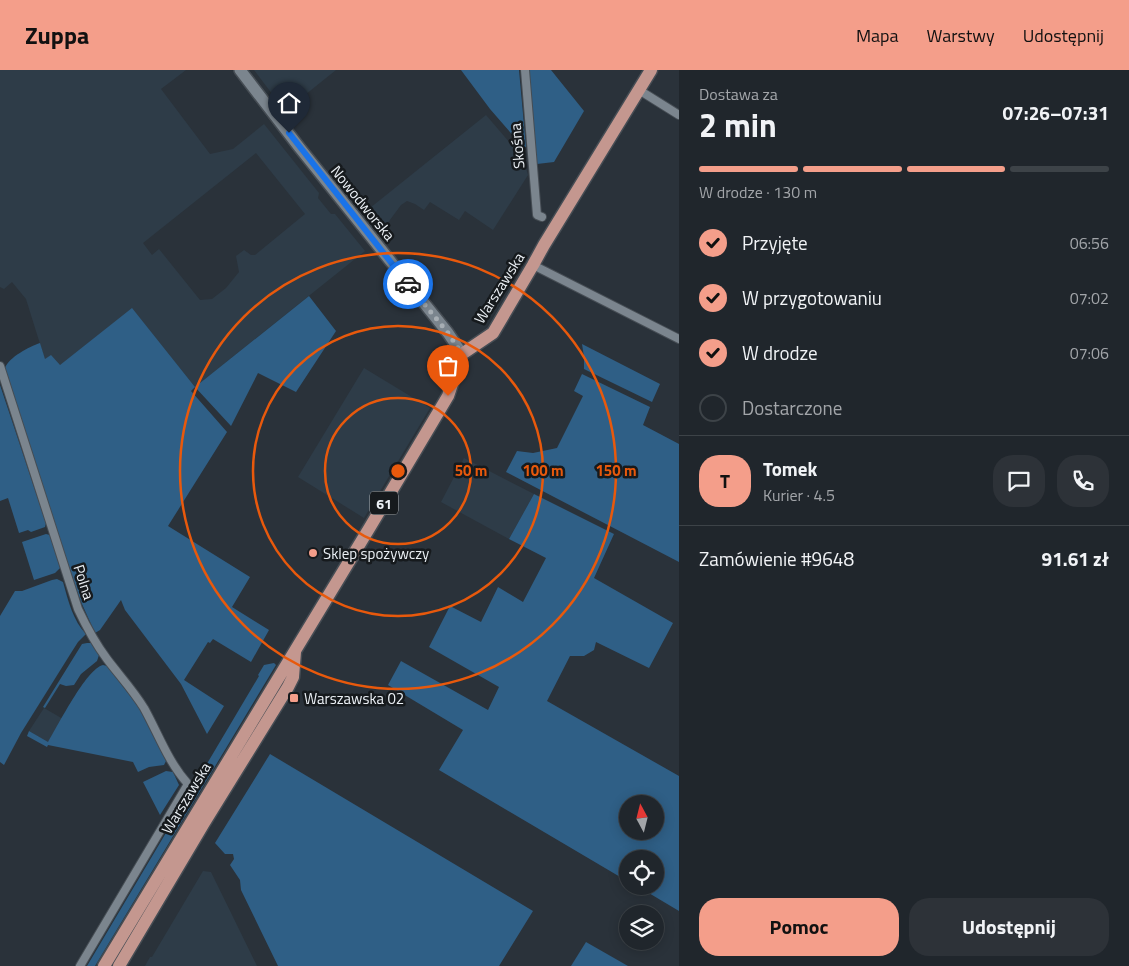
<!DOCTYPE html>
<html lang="pl">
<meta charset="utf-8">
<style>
body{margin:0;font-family:"Titillium Web",sans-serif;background:#2d3238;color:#f1f3f6;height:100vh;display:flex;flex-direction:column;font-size:19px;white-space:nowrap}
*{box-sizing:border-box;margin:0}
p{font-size:16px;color:#a2a5a9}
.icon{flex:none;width:28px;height:28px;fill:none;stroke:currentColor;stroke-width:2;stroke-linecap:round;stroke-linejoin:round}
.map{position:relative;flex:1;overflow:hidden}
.panel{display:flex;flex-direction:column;background:#20262c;width:450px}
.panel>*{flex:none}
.needle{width:32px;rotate:353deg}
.controls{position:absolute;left:619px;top:725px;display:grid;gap:10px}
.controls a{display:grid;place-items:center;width:45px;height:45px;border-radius:50%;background:#20262c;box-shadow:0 2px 12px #0003,0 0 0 1px #3d4348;font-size:25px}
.pin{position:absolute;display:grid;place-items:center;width:42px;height:42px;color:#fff;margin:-51px -21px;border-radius:50% 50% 50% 0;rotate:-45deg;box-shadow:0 0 5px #0007}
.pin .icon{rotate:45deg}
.courier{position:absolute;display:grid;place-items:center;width:50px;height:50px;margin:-25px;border:4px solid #1a73e8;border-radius:50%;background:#fff;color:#222;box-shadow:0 1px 6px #0007}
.summary em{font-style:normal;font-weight:700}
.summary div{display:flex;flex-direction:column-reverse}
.summary{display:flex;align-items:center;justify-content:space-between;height:85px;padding:0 20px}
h1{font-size:32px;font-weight:700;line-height:38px}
.bar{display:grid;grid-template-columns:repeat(4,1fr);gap:8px 5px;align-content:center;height:60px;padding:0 20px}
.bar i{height:6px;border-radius:4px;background:#3d4348}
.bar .active{background:#f49e8a}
.bar p{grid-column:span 4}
.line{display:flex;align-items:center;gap:12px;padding:0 20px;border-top:1px solid #3d4348}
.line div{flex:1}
.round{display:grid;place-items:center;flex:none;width:52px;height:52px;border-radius:20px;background:#2d3238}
ol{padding:0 20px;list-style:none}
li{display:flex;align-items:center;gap:15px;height:55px}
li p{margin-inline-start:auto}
li .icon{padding:5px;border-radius:50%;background:#f49e8a;color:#111;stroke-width:4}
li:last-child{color:#a2a5a9}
li i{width:28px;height:28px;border:2px solid #3d4348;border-radius:50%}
.action{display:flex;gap:10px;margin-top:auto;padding:10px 20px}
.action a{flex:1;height:58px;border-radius:20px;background:#f49e8a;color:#111;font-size:20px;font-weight:700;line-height:58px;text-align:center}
.action a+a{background:#2d3238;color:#f1f3f6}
header{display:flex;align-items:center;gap:30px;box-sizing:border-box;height:70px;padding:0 25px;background:#f49e8a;color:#111}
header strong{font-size:24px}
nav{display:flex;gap:28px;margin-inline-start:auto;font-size:18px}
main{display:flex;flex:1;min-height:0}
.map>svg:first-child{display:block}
.built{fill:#2e3c48;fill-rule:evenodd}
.green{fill:#2f5f86;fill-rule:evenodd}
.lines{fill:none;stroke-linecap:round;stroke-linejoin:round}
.minor-casing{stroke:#464d54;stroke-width:10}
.secondary-casing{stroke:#464d54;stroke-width:14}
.primary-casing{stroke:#464d54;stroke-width:15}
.minor{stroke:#7b858e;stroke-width:8}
.secondary{stroke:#7b858e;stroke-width:11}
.primary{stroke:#c4978f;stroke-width:12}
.done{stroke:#a7aeb4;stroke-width:5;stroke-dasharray:0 9}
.route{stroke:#1a73e8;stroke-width:6}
.ring{fill:none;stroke:#e8590c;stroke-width:2.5}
.poi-dot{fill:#f49e8a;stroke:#161a1d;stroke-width:2}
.labels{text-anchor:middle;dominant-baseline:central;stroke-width:5;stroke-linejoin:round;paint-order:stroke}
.shield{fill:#161a1d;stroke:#abb0b4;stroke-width:1}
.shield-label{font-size:14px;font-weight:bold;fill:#ebf0f5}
.street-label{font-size:15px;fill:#ebf0f5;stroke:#161a1d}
.poi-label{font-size:15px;fill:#ebf0f5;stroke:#161a1d;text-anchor:start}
.centre{fill:#e8590c;stroke:#161a1d;stroke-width:2.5}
.ring-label{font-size:15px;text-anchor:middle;font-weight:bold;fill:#e8590c;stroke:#161a1d;stroke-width:5;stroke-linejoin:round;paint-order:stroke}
</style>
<header>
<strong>Zuppa</strong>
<nav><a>Mapa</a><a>Warstwy</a><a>Udostępnij</a></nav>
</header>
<main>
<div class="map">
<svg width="679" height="896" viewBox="0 0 679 896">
<rect width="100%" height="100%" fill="#2a323a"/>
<path class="built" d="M0 0H186L161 19 210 84 233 79 264 54 319 123 318 128 331 144H335L365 181 195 317 132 239 59 296 45 290 26 229 12 212 4 219 0 217ZM256 83 305 144 255 185H251L244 180 236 186 239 202 226 218 212 229 200 230 159 179 152 185 143 173Z
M254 0H336L285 41Z
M486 45 523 88 528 105 493 160 465 141 459 150 430 132 424 140 415 134 407 131 401 135 381 162 365 142Z
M364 298 430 338 364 448 298 407Z
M464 388 534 424 509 469 441 432Z
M44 638 63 649 48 673 29 661Z
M203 801 211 802 257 896H145L150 887H152Z"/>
<path class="green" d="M461 0H519L526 77 522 76 516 69 490 39Z
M528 0H551L584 41 554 92 537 94Z
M309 226 336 261 296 322 258 303 231 356 195 317 191 321 227 362 168 456 250 507 232 537 269 560 251 592 213 569 210 573 208 572 184 610 224 636 207 664 181 614 125 540 121 530 100 560 95 563 82 534 74 514 5 298C9 287 29 277 40 273L45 289 51 285 60 295 132 238 195 317Z
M582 274 660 314 652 332 584 299V287Z
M582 304 650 337 643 355 679 374V492L506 402 517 381 533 383 557 378 583 326 574 321Z
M0 315 46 453 45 457 31 462 28 460 19 463 8 428 0 431Z
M534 424 614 464 594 508 673 553 649 598 596 572 594 580 584 586H570L547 631 679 706V841L637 816H655V789H628L627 811 439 700 463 660 388 615 401 591 488 640 499 617 429 577 450 536 481 552 498 517 523 532 546 488 509 469ZM628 734H655V761H628Z
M46 464 50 465 60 498 55 503 34 510 22 472Z
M57 509 63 512C68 530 73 551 86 564L78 572 71 583 21 663 4 695 0 692V546L15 521H22L52 510Z
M87 573H91L99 585 97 591 81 604 74 615 66 616 60 614 45 638 43 637 82 574Z
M274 593 276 595 95 896H87L259 606 258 605 264 595Z
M103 595 107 596 138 636 166 691 164 695 149 697 138 702 133 692 48 675 47 677 27 666 29 661 48 672C58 656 86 599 103 595Z
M270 684 533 841 499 896H278L241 820 240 810 230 795 234 789 233 784H225L215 773Z
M166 701 173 702 179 715 160 745 143 712Z
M586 872 628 896H571Z"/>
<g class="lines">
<g class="minor-casing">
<path id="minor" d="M525 0 537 145 542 147
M639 20 679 45
M533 195 679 269
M0 296 78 539C86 556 95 573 107 589 119 605 133 620 144 638 158 663 168 692 188 714L80 896"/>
</g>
<g class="secondary-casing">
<path id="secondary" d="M240 0 299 77 448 263 462 284"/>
</g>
<g class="primary-casing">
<path id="primary" d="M104 896 370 457 448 326 462 284 493 263 533 195 544 175 651 0
M119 896 204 753 288 617 293 607 295 582"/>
</g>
<use href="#minor" class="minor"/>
<use href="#secondary" class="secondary"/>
<use href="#primary" class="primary"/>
</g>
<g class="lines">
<path class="done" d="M408 214 448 263 462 284 448 326"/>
<path class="route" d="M289 63 408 214"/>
</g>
<g class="ring">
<circle cx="398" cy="401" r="73"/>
<circle cx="398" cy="401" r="145"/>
<circle cx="398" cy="401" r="218"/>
</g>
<g class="poi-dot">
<circle cx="313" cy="483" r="5"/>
<rect x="289" y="623" width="10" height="10" rx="2.5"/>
</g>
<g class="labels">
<rect class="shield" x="370" y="421.5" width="28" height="23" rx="4"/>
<g class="shield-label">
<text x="384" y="433">61</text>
</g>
<g class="street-label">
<text transform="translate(517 76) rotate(-95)">Skośna</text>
<text transform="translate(363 133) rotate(51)">Nowodworska</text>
<text transform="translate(499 218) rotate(-58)">Warszawska</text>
<text transform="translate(84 512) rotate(72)">Polna</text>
<text transform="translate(186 728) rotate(-59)">Warszawska</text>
</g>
<g class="poi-label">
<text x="323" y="483">Sklep spożywczy</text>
<text x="304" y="628">Warszawska 02</text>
</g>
</g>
<circle cx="398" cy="401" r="8" class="centre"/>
<g class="ring-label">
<text x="471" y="406">50 m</text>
<text x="543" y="406">100 m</text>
<text x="616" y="406">150 m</text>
</g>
</svg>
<div class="controls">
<a><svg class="needle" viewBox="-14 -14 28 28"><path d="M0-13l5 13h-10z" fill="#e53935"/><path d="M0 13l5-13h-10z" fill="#a2a5a9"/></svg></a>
<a><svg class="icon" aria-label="locate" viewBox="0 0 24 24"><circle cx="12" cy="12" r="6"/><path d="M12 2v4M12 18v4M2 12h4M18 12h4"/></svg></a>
<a><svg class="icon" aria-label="layers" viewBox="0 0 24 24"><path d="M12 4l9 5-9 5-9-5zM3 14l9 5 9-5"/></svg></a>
</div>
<div class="pin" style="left:448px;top:326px;background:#ea580c"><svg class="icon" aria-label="bag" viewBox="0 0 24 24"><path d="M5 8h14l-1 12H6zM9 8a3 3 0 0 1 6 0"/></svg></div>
<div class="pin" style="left:289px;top:63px;background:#1f2937"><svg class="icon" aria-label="home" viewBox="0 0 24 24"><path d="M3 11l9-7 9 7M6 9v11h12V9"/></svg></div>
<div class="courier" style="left:408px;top:214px"><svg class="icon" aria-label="car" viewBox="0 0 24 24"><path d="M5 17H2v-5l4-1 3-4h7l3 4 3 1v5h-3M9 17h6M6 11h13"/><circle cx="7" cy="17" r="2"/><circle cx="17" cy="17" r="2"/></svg></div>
</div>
<section class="panel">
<div class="summary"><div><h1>2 min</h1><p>Dostawa za</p></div><em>07:26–07:31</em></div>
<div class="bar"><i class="active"></i><i class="active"></i><i class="active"></i><i></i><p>W drodze · 130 m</p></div>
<ol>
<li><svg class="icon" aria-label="check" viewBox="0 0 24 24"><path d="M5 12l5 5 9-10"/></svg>Przyjęte<p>06:56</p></li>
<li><svg class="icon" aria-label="check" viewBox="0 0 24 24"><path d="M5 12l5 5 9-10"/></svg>W przygotowaniu<p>07:02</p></li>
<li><svg class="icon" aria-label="check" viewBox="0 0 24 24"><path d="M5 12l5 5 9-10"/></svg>W drodze<p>07:06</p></li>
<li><i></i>Dostarczone</li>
</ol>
<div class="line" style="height:90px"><b class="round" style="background:#f49e8a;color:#111">T</b><div><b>Tomek</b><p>Kurier · 4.5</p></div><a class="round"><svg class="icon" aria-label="chat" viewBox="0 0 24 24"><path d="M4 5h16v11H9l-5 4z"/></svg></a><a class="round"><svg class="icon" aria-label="phone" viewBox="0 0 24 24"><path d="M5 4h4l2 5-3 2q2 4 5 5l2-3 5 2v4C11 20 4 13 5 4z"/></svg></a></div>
<div class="line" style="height:65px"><div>Zamówienie #9648</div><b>91.61 zł</b></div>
<div class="action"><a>Pomoc</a><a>Udostępnij</a></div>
</section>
</main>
